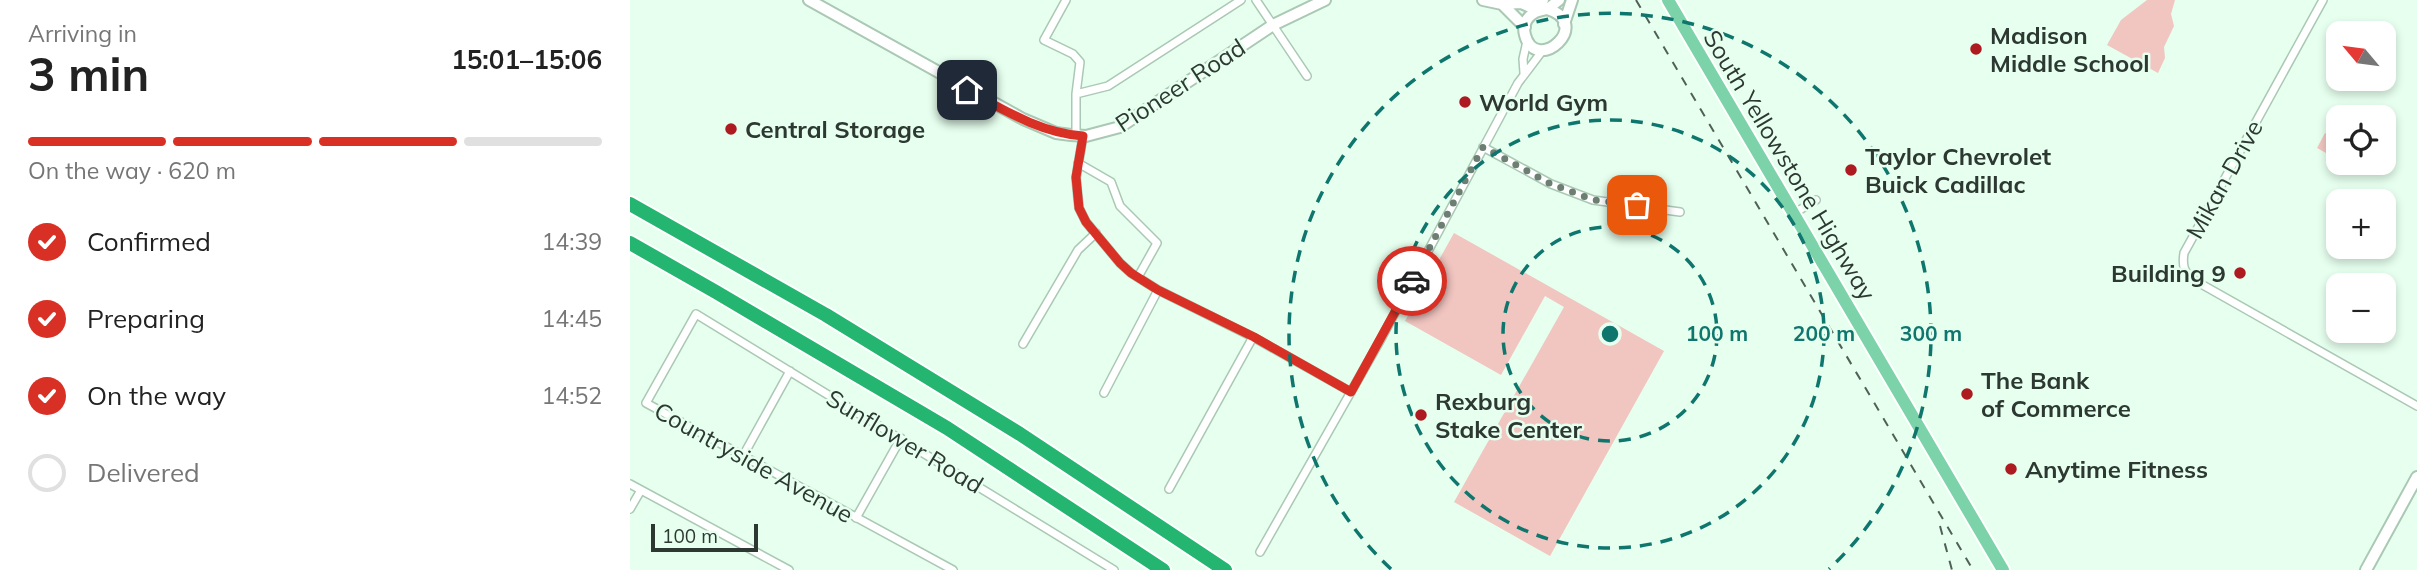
<!DOCTYPE html>
<meta charset="utf-8">
<style>
body{margin:0;font-family:Mulish,sans-serif;background:#f6f6f6;color:#222;height:100vh;display:flex;flex-direction:column;font-size:26px;white-space:nowrap}
*{box-sizing:border-box;margin:0}
p{font-size:23px;color:#767676}
.icon{flex:none;width:38px;height:38px;fill:none;stroke:currentColor;stroke-width:2;stroke-linecap:round;stroke-linejoin:round}
.map{position:relative;flex:1;overflow:hidden}
.sheet{display:flex;flex-direction:column;background:#fff;width:630px}
.sheet>*{flex:none}
.needle{width:46px;rotate:299deg}
.buttons{position:absolute;left:1696px;top:21px;display:grid;gap:14px}
.buttons a{display:grid;place-items:center;width:70px;height:70px;border-radius:14px;background:#fff;box-shadow:0 4px 10px #0003;font-size:35px}
.scale{position:absolute;left:21px;bottom:18px;width:107px;box-sizing:border-box;padding-left:7px;border:4px solid #2c3831;border-top:0;font-size:19px;line-height:24px;white-space:nowrap;color:#2c3831;-webkit-text-stroke:5px #e6ffee;paint-order:stroke}
.pin{position:absolute;display:grid;place-items:center;width:60px;height:60px;color:#fff;margin:-30px;border-radius:14px;box-shadow:0 4px 10px #0006}
.courier{position:absolute;display:grid;place-items:center;width:70px;height:70px;margin:-35px;border:5px solid #d93025;border-radius:50%;background:#fff;color:#222;box-shadow:0 2px 9px #0007}
.headline em{font-style:normal;font-weight:700}
.headline div{display:flex;flex-direction:column-reverse}
.headline{display:flex;align-items:center;justify-content:space-between;height:119px;padding:0 28px}
h1{font-size:46px;font-weight:700;line-height:52px}
.bar{display:grid;grid-template-columns:repeat(4,1fr);gap:10px 7px;align-content:center;height:84px;padding:0 28px}
.bar i{height:9px;border-radius:5px;background:#e0e0e0}
.bar .current{background:#d93025}
.bar p{grid-column:span 4}
ol{padding:0 28px;list-style:none}
li{display:flex;align-items:center;gap:21px;height:77px}
li p{margin-inline-start:auto}
li .icon{padding:7px;border-radius:50%;background:#d93025;color:#fff;stroke-width:4}
li:last-child{color:#767676}
li i{width:38px;height:38px;border:4px solid #e0e0e0;border-radius:50%}
main{display:flex;flex:1;min-height:0}
.map>svg:first-child{display:block}
.green{fill:#f1c5c0}
.lines{fill:none;stroke-linecap:round;stroke-linejoin:round}
.street-casing{stroke:#aac8b4;stroke-width:10}
.secondary-casing{stroke:#aac8b4;stroke-width:14}
.primary-casing{stroke:#fff;stroke-width:16}
.highway-casing{stroke:#fff;stroke-width:18}
.street{stroke:#fff;stroke-width:7}
.secondary{stroke:#fff;stroke-width:10}
.primary{stroke:#7cd3a9;stroke-width:12}
.highway{stroke:#24b570;stroke-width:14}
.rail{stroke:#516057;stroke-width:2;stroke-dasharray:9 9;stroke-linecap:butt}
.done{stroke:#6d7e73;stroke-width:7;stroke-dasharray:0 12.6}
.route{stroke:#d93025;stroke-width:9}
.ring{fill:none;stroke:#0f766e;stroke-width:3.5;stroke-dasharray:12 9}
.poi-dot{fill:#ad1a20;stroke:#e6ffee;stroke-width:2.5}
.labels{text-anchor:middle;dominant-baseline:central;stroke-width:5;stroke-linejoin:round;paint-order:stroke}
.poi-label{font-size:24px;font-weight:bold;fill:#2c3831;stroke:#e6ffee;text-anchor:start}
.street-label{font-size:24px;fill:#2c3831;stroke:#e6ffee}
.centre{fill:#0f766e;stroke:#e6ffee;stroke-width:3.5}
.ring-label{font-size:21px;text-anchor:middle;font-weight:bold;fill:#0f766e;stroke:#e6ffee;stroke-width:5;stroke-linejoin:round;paint-order:stroke}
</style>
<main>
<section class="sheet">
<div class="headline"><div><h1>3 min</h1><p>Arriving in</p></div><em>15:01–15:06</em></div>
<div class="bar"><i class="current"></i><i class="current"></i><i class="current"></i><i></i><p>On the way · 620 m</p></div>
<ol>
<li><svg class="icon" aria-label="check" viewBox="0 0 24 24"><path d="M5 12l5 5 9-10"/></svg>Confirmed<p>14:39</p></li>
<li><svg class="icon" aria-label="check" viewBox="0 0 24 24"><path d="M5 12l5 5 9-10"/></svg>Preparing<p>14:45</p></li>
<li><svg class="icon" aria-label="check" viewBox="0 0 24 24"><path d="M5 12l5 5 9-10"/></svg>On the way<p>14:52</p></li>
<li><i></i>Delivered</li>
</ol>
</section>
<div class="map">
<svg width="1787" height="570" viewBox="0 0 1787 570">
<rect width="100%" height="100%" fill="#e6ffee"/>
<path class="green" d="M1517 0H1545L1541 14 1544 26 1534 47 1535 58 1528 73 1477 45 1491 20Z
M1695 133 1708 139V153L1705 158 1687 148Z
M824 233 1034 351 920 556 824 502 934 307 915 296 871 375 775 321Z"/>
<g class="lines">
<g class="street-casing">
<path id="street" d="M436 0 414 40 443 54 450 62 446 94
M626 0 677 76
M1693 0 1554 253C1552 266 1554 272 1564 280L1787 406
M894 73 893 59 897 41
M446 136V94L478 86 611 0
M453 136 446 178 449 208 456 222 490 263 501 273 528 290 623 337 721 392
M853 147 921 184 963 200 1050 212
M448 163 481 182 490 206 527 243 508 277
M1163 214 1186 200
M393 344 448 250 466 233
M474 393 528 290
M113 456 160 371
M0 484 159 570
M539 489 623 337
M0 509 11 490
M226 518 271 438
M630 552 751 339 888 83 913 50
M323 570 16 403 66 314 484 570"/>
</g>
<g class="secondary-casing">
<path id="secondary" d="M179 0 393 119 426 133 441 135 456 136 490 127 643 25 695 0
M853 0 872 4 891 3 908 10
M891 3 913 0
M872 4 895 27
M917 9C965 23 906 76 895 35 893 28 895 20 901 15 906 10 910 11 916 9 920 8 925 3 929 0
M934 24 942 0
M1736 570 1787 477"/>
</g>
<g class="primary-casing">
<path id="primary" d="M1038 0 1373 570"/>
</g>
<g class="highway-casing">
<path id="highway" d="M0 204 196 315 390 434 595 570
M0 243 86 292 317 428 533 570"/>
</g>
<use href="#street" class="street"/>
<use href="#secondary" class="secondary"/>
<use href="#primary" class="primary"/>
<use href="#highway" class="highway"/>
<path class="rail" d="M1006 0 1343 570
M1310 526 1322 570"/>
</g>
<g class="lines">
<path class="done" d="M782 281 853 147 921 184 964 200 1007 205"/>
<path class="route" d="M337 90C374 110 410 133 453 136L446 177 449 208 456 222 490 263 501 273 528 290 624 337 721 392 782 281"/>
</g>
<g class="ring">
<circle cx="980" cy="334" r="107"/>
<circle cx="980" cy="334" r="214"/>
<path d="M761 569A321 321 0 1 1 1199 569"/>
</g>
<g class="poi-dot">
<circle cx="1346" cy="49" r="7"/>
<circle cx="835" cy="102" r="7"/>
<circle cx="101" cy="129" r="7"/>
<circle cx="1221" cy="170" r="7"/>
<circle cx="1610" cy="273" r="7"/>
<circle cx="1337" cy="394" r="7"/>
<circle cx="791" cy="415" r="7"/>
<circle cx="1381" cy="469" r="7"/>
</g>
<g class="labels">
<g class="poi-label">
<text x="1360" y="35">Madison<tspan x="1360" dy="28">Middle School</tspan></text>
<text x="849" y="102">World Gym</text>
<text x="115" y="129">Central Storage</text>
<text x="1235" y="156">Taylor Chevrolet<tspan x="1235" dy="28">Buick Cadillac</tspan></text>
<text x="1596" y="273" text-anchor="end">Building 9</text>
<text x="1351" y="380">The Bank<tspan x="1351" dy="28">of Commerce</tspan></text>
<text x="805" y="401">Rexburg<tspan x="805" dy="28">Stake Center</tspan></text>
<text x="1395" y="469">Anytime Fitness</text>
</g>
<g class="street-label">
<text transform="translate(550 85) rotate(-33)">Pioneer Road</text>
<text transform="translate(1160 165) rotate(59)">South Yellowstone Highway</text>
<text transform="translate(1594 179) rotate(-61)">Mikan Drive</text>
<text transform="translate(275 441) rotate(31)">Sunflower Road</text>
<text transform="translate(124 462) rotate(29)">Countryside Avenue</text>
</g>
</g>
<circle cx="980" cy="334" r="10" class="centre"/>
<g class="ring-label">
<text x="1087" y="341">100 m</text>
<text x="1194" y="341">200 m</text>
<text x="1301" y="341">300 m</text>
</g>
</svg>
<div class="buttons">
<a><svg class="needle" viewBox="-14 -14 28 28"><path d="M0-13l5 13h-10z" fill="#e53935"/><path d="M0 13l5-13h-10z" fill="#767676"/></svg></a>
<a><svg class="icon" aria-label="locate" viewBox="0 0 24 24"><circle cx="12" cy="12" r="6"/><path d="M12 2v4M12 18v4M2 12h4M18 12h4"/></svg></a>
<a>+</a>
<a>−</a>
</div>
<div class="scale">100 m</div>
<div class="pin" style="left:1007px;top:205px;background:#ea580c"><svg class="icon" aria-label="bag" viewBox="0 0 24 24"><path d="M5 8h14l-1 12H6zM9 8a3 3 0 0 1 6 0"/></svg></div>
<div class="pin" style="left:337px;top:90px;background:#1f2937"><svg class="icon" aria-label="home" viewBox="0 0 24 24"><path d="M3 11l9-7 9 7M6 9v11h12V9"/></svg></div>
<div class="courier" style="left:782px;top:281px"><svg class="icon" aria-label="car" viewBox="0 0 24 24"><path d="M5 17H2v-5l4-1 3-4h7l3 4 3 1v5h-3M9 17h6M6 11h13"/><circle cx="7" cy="17" r="2"/><circle cx="17" cy="17" r="2"/></svg></div>
</div>
</main>
